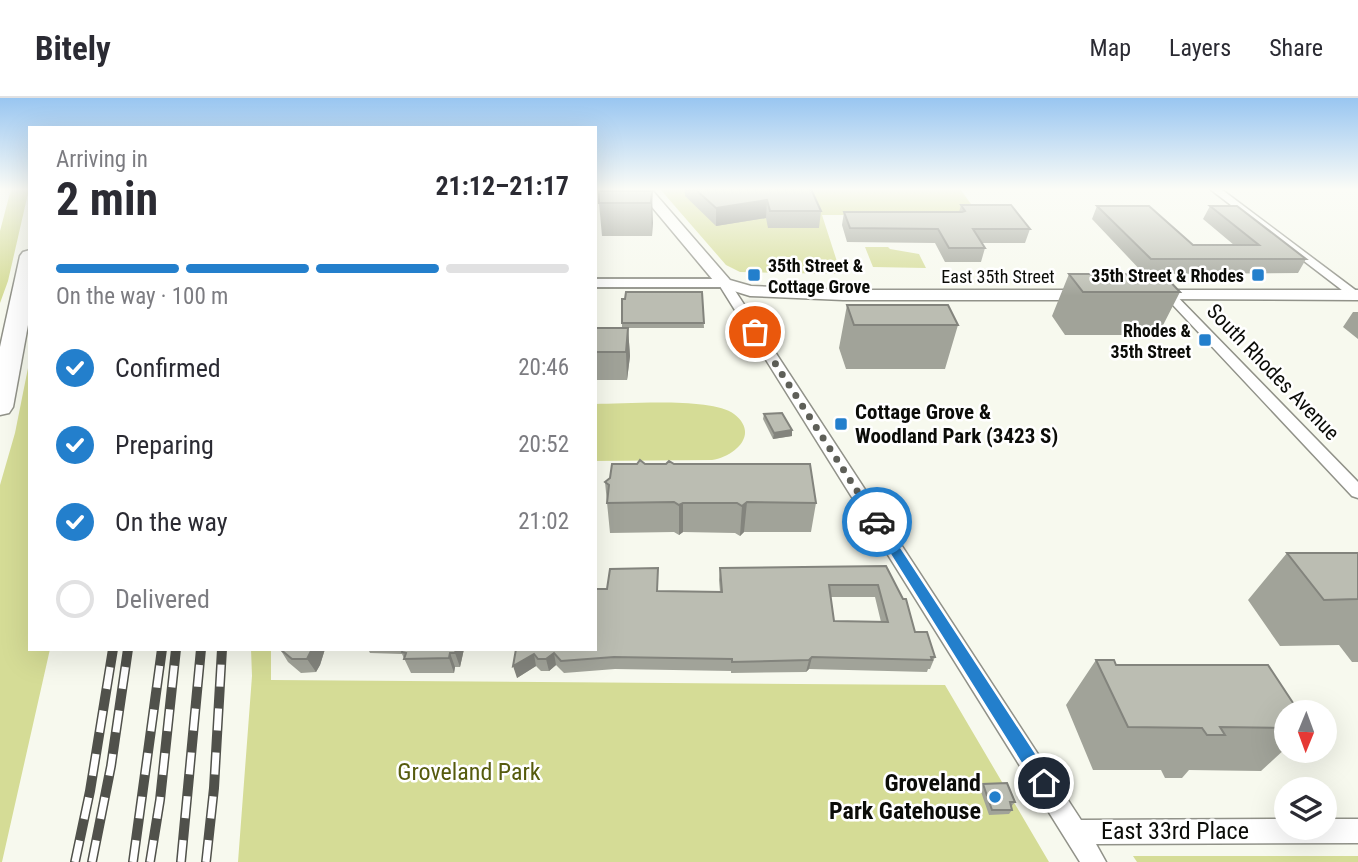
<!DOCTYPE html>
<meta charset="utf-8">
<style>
body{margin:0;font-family:"Roboto Condensed",sans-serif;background:#f7f7f7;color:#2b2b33;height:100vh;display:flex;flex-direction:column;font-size:26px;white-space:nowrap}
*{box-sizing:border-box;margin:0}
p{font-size:23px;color:#7c7c81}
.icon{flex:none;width:38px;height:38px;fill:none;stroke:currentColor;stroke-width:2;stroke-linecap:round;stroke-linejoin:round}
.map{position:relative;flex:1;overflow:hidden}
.details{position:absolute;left:28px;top:28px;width:569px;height:525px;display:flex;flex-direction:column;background:#fff;border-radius:0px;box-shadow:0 7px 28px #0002}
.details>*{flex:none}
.needle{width:46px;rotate:181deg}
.controls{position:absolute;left:1274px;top:602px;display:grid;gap:14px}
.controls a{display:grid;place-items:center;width:63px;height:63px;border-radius:50%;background:#fff;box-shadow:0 7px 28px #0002;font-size:35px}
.pin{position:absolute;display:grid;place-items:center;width:60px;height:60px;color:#fff;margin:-30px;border:4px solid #fff;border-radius:50%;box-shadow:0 2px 7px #0007}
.courier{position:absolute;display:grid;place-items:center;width:70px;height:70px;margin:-35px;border:5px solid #237fcc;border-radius:50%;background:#fff;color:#222;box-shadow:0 2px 9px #0007}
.headline em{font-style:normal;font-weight:700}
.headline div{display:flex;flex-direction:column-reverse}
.headline{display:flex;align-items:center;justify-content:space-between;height:119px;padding:0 28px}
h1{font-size:46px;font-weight:700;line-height:52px}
.bar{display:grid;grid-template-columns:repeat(4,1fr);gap:10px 7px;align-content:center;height:84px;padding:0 28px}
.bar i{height:9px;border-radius:5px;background:#e1e1e2}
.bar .active{background:#237fcc}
.bar p{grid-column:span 4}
ol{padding:0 28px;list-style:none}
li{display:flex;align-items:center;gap:21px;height:77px}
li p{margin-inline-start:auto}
li .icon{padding:7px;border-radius:50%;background:#237fcc;color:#fff;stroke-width:4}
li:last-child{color:#7c7c81}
li i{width:38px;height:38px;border:4px solid #e1e1e2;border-radius:50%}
header{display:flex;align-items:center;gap:42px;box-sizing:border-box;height:98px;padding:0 35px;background:#fff;border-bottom:2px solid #e1e1e2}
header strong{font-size:33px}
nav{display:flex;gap:38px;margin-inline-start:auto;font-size:24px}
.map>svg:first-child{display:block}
.green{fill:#d5dc96}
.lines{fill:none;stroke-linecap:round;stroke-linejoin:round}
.minor-casing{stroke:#919289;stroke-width:3}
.tertiary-casing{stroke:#919289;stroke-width:4}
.secondary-casing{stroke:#919289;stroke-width:3}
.motorway-casing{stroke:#919289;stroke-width:3}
.minor{fill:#fff;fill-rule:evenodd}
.tertiary{fill:#fff;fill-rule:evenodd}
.secondary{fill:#fff;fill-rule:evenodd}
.motorway{fill:#fff;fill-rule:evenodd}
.rail-casing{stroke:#50514b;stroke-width:10}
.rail{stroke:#fff;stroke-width:7;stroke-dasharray:22;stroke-linecap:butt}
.wall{fill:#a1a399;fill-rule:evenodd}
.shaded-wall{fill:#83847d}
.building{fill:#bbbdb2;stroke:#83847d;stroke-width:2;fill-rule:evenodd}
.route{fill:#237fcc}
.done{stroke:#5e5f58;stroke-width:7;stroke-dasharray:0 12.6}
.poi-dot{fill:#237fcc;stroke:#fff;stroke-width:2.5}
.labels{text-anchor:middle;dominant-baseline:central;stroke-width:5;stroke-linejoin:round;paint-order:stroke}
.far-poi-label{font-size:18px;font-weight:bold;fill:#0b0c08;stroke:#fff;text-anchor:end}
.far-street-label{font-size:18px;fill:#0b0c08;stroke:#fff}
.street-label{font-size:21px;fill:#0b0c08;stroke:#fff}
.poi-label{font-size:21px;font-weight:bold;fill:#0b0c08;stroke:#fff;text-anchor:start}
.near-park-label{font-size:24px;fill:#565b0d;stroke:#fff}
.near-poi-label{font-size:24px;font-weight:bold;fill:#0b0c08;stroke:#fff;text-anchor:end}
.near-street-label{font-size:24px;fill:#0b0c08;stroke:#fff}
</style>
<header>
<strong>Bitely</strong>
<nav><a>Map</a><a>Layers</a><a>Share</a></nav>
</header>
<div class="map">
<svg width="1358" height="764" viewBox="0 0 1358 764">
<rect width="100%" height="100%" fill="#f7f9ee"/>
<path class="green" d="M11 91H29L8 183 0 205V133Z
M660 91H960L979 117H822L841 176 740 174 726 167Z
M865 149H888L890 151 919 156 926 170 873 169Z
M30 260V551H50L2 764H0V387L15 335Z
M595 306C626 306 712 299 734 316 760 336 735 358 712 362L595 363Z
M251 551H271V582L945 587 1049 764H238L252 578Z
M1133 758H1358V764H1137Z"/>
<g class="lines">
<g class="minor-casing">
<path id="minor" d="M1210 91H1221L1358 194V200L1351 199Z
M724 182 730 185 1081 722 1286 721V730H1325V721H1358V745L1096 746 1106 764H1080L718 185Z
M1161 185 1165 186 1358 384V400L1352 398 1157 190V186Z"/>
</g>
<g class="tertiary-casing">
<path id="tertiary" d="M595 181H724L731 185 724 189H595Z"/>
</g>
<g class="secondary-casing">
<path id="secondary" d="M637 91H651L730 182 751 188 843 192H1090L1098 197 1090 202H843L750 198 718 188Z
M1149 192H1358V202L1143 201 1141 197 1143 193Z"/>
</g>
<g class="motorway-casing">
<path id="motorway" d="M30 152V216L13 309 9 315 0 317V249L20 158 23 154Z"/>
</g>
<use href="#minor" class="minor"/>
<use href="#tertiary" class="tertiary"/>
<use href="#secondary" class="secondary"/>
<use href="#motorway" class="motorway"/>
<g class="rail-casing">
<path id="rail" d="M75 764 90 693 113 551
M92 764 111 668 128 551
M133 764 162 551
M150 764 160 702 176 551
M181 764 201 551
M206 764 214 690 222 551"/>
</g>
<use href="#rail" class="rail"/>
</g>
<path class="wall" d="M685 91H811L821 113 819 130H768L766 120 716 128 685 98Z
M652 93V138H602L599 105Z
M961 107 1030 131 1025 145H982L985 150 981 164H945L935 145 847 144 842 127 844 114H959Z
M1097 108 1193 147H1234L1203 121 1210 108 1306 161 1298 175 1144 176 1092 121Z
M1069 176 1180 194 1158 237H1065L1052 218Z
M702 194 704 230H628L630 258 627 282H595V230H622V201Z
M847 207 958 227 945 271H846L839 250Z
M1353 214H1358V241L1343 229Z
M764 316 792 338 773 341 763 321Z
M674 366 816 405 811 434H744L740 438 735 435 683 434 679 437 674 434 610 435 605 384Z
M1287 455H1358V564H1352L1339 547 1280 548 1248 502Z
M886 468 915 534 935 559 930 571H928L927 574 809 571 806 574 731 575V573L615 571 564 575 556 567 549 573H541L536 568 517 580 516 551 607 491 658 470V493L720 494 719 482 720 470ZM831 499H875L881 524 834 523Z
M280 551H325L320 567 316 574 301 575 288 564Z
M368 551H464L460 569H455L454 575H411L402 556 370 555Z
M1096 562 1286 614V650L1261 673 1189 672 1182 680H1165L1161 672H1093L1066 607Z
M983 686 1015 704 1011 709 1012 712 1009 716 989 717 980 691Z"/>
<path class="shaded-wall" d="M652 93 653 125 652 138 651 105Z
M767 102 766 120 716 128V110Z
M628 230 630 258 627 282 626 254Z
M792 332V338L773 341 774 335Z
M747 404 744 434 740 438 742 408Z
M683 405V434L679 437V407Z
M312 551H325L320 567 316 574 307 561Z
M456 551H464L460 569 455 555Z
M450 555 455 569 454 575 449 560Z
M554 555 556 567 549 573 546 561Z
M534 556 536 568 517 580 513 568Z
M812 559 809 571 806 574 809 562Z"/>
<path class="building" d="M695 91H811L821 113H770L767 102 716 110Z
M599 93H652L651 105H599Z
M961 107H1011L1030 131H973L985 150H949L938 131 850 130 844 114H962L965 113Z
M1097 108H1149L1193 147H1259L1210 108H1237L1306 161H1151Z
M1069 176H1163L1180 194H1083Z
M626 194H702L704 225H622V201H625Z
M847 207H948L958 227H854Z
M595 230H628L626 254H595Z
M782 315 792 332 774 335 764 316Z
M640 362 645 366H666L669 363 674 366H810L816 405 747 404 742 408 737 405H683L679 407 674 404 607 405 609 387 605 384 610 380 612 366H637Z
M1287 455H1358V501L1324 502Z
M886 468 903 501H906L915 534H927L935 559H931L932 562 812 559 809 562 732 564V561L614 559 561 563 554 555 546 561H538L534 556 513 568 516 551H595V491H607L610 471 658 470 657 493 722 494 720 470ZM829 487H878L888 524 834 523Z
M280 551H312L307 561H292Z
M403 551H456L455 555H450L449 560 404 561 406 555 402 554Z
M1096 562H1114L1116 567H1268L1299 614H1286V630L1220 629 1225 637H1207L1202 630 1128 629Z
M1007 685 1015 704H1010L1012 712H992L983 686Z"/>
<linearGradient id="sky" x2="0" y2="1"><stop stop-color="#99c6f1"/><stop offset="0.46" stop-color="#fbfcf7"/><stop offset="1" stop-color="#fbfcf7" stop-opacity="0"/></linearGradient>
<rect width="1358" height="198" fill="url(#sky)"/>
<path class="route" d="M877 420 881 421 1050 679 1052 685 1050 690 1044 693 1038 690 873 427 871 424Z"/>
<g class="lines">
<path class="done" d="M755 234 877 424"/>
</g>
<g class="poi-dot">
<rect x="747" y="170" width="14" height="14" rx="3.5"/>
<rect x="1251" y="170" width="14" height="14" rx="3.5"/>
<rect x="1198" y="235" width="14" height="14" rx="3.5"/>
<rect x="834" y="319" width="14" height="14" rx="3.5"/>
<circle cx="995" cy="699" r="7"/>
</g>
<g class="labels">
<g class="far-poi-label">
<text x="768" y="167" text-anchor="start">35th Street &amp;<tspan x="768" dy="21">Cottage Grove</tspan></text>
<text x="1244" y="177">35th Street &amp; Rhodes</text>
<text x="1191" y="232">Rhodes &amp;<tspan x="1191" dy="21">35th Street</tspan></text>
</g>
<g class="far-street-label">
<text x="998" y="178">East 35th Street</text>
</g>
<g class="street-label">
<text transform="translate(1273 274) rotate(46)">South Rhodes Avenue</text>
</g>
<g class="poi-label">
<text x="855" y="314">Cottage Grove &amp;<tspan x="855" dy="24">Woodland Park (3423 S)</tspan></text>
</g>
<g class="near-park-label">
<text x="469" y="674">Groveland Park</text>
</g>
<g class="near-poi-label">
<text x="981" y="685">Groveland<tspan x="981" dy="28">Park Gatehouse</tspan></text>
</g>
<g class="near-street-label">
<text x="1175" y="733">East 33rd Place</text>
</g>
</g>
</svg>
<div class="controls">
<a><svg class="needle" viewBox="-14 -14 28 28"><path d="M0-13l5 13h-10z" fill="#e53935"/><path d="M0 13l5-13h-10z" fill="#7c7c81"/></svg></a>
<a><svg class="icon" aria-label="layers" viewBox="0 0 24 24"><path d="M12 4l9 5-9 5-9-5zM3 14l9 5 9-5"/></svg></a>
</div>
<div class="pin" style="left:755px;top:234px;background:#ea580c"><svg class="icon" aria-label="bag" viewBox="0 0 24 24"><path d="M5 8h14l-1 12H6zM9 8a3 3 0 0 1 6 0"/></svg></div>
<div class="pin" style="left:1044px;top:685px;background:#1f2937"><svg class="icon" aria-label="home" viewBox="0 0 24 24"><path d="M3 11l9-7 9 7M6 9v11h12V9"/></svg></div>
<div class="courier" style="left:877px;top:424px"><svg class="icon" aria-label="car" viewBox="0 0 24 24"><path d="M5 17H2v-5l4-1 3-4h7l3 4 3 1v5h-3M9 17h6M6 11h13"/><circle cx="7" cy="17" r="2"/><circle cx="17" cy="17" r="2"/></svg></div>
<section class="details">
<div class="headline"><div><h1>2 min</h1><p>Arriving in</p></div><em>21:12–21:17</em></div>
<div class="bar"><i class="active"></i><i class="active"></i><i class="active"></i><i></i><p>On the way · 100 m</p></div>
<ol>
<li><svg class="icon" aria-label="check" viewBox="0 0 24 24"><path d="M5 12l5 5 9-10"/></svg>Confirmed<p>20:46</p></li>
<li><svg class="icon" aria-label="check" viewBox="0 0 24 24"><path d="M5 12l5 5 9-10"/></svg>Preparing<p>20:52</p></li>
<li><svg class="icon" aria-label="check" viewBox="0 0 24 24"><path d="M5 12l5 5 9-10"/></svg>On the way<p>21:02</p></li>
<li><i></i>Delivered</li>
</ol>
</section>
</div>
